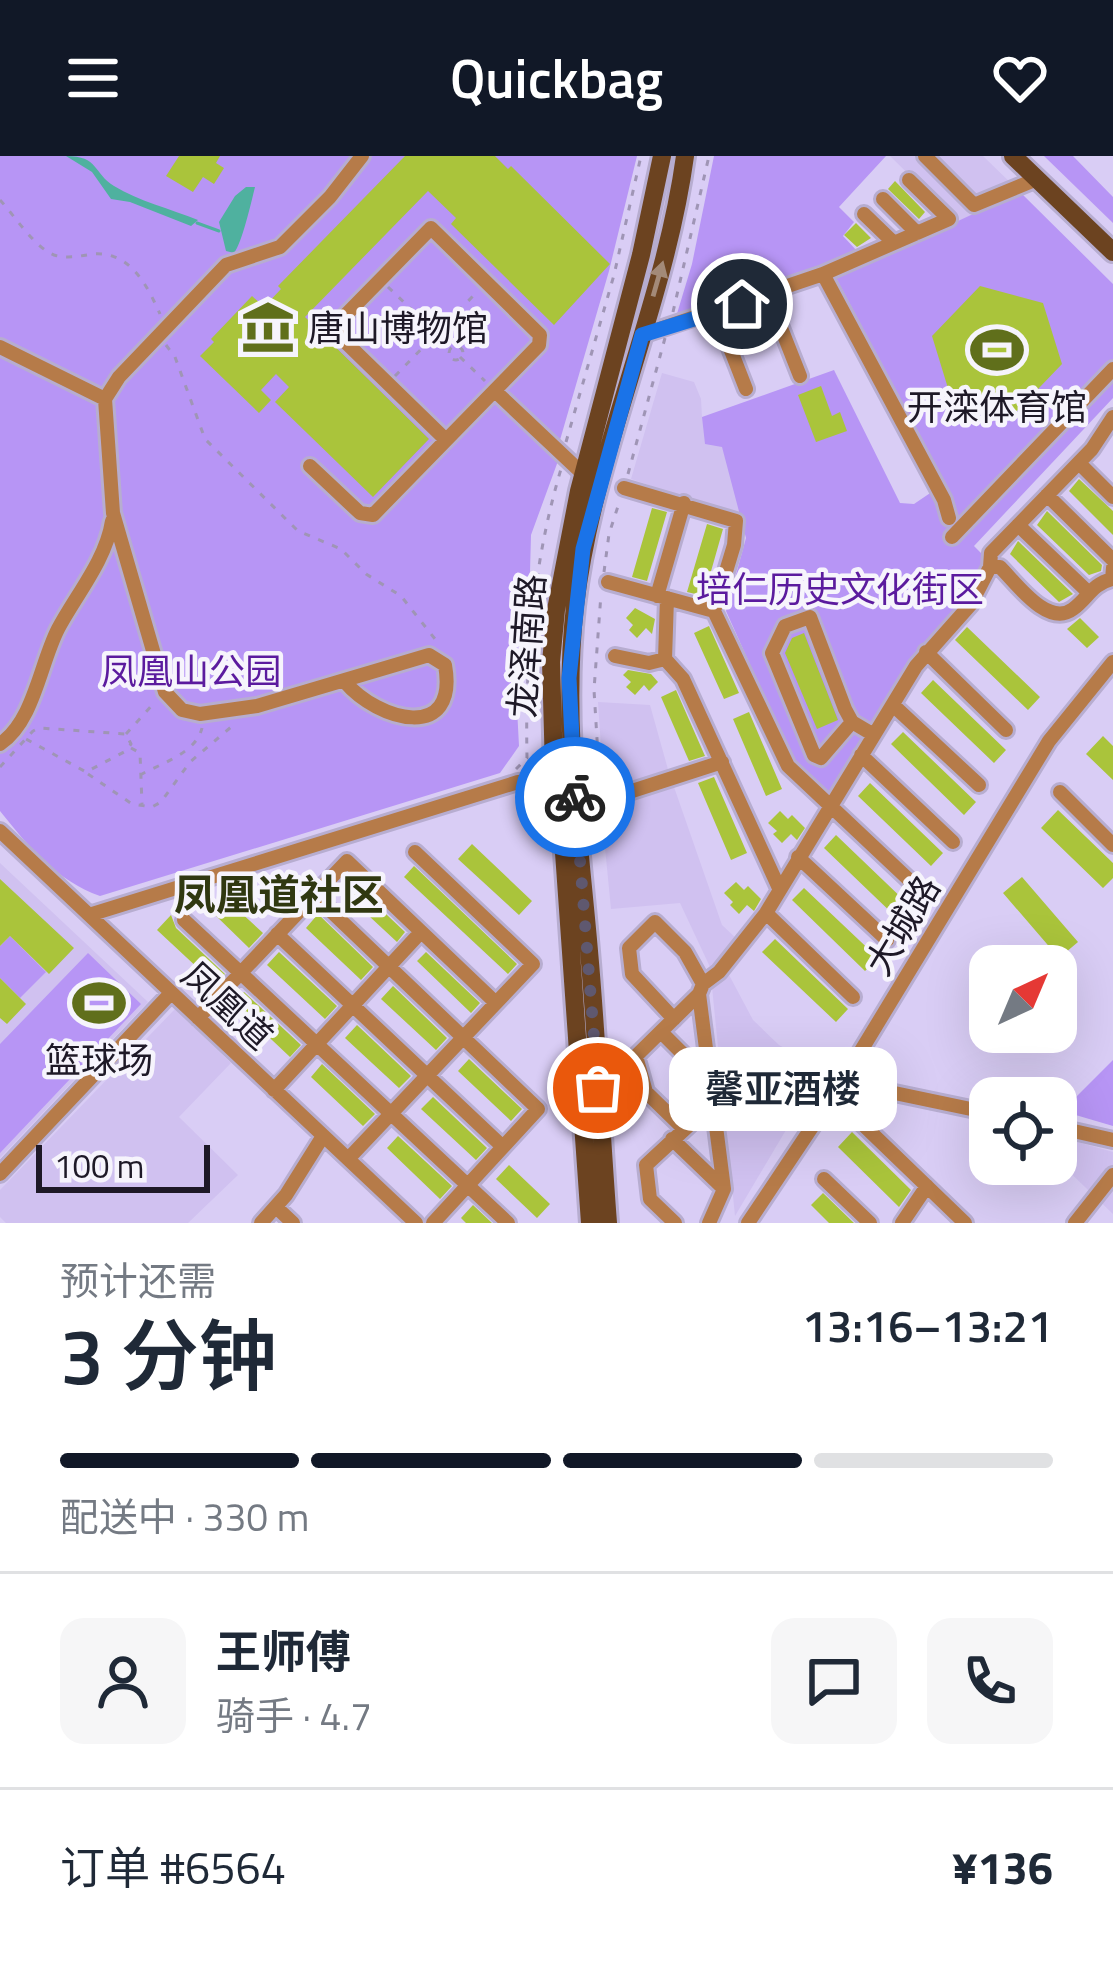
<!DOCTYPE html>
<html lang="zh">
<meta charset="utf-8">
<style>
body{margin:0;font-family:"Titillium Web","Noto Sans SC",sans-serif;background:#f6f6f7;color:#1f2937;height:100vh;display:flex;flex-direction:column;font-size:45px;white-space:nowrap}
*{box-sizing:border-box;margin:0}
p{font-size:39px;color:#747a83}
.icon{flex:none;width:66px;height:66px;fill:none;stroke:currentColor;stroke-width:2;stroke-linecap:round;stroke-linejoin:round}
.map{position:relative;height:1067px;overflow:hidden}
.sheet{display:flex;flex-direction:column;background:#fff;flex:1}
.sheet>*{flex:none}
.needle{width:78px;rotate:44deg}
.fabs{position:absolute;left:969px;top:789px;display:grid;gap:24px}
.fabs a{display:grid;place-items:center;width:108px;height:108px;border-radius:24px;background:#fff;box-shadow:0 12px 48px #0002;font-size:60px}
.scale{position:absolute;left:36px;bottom:30px;width:174px;box-sizing:border-box;padding-left:12px;border:6px solid #1e1927;border-top:0;font-size:33px;line-height:42px;white-space:nowrap;color:#1e1927;-webkit-text-stroke:9px #f6f4fc;paint-order:stroke}
.pin{position:absolute;display:grid;place-items:center;width:102px;height:102px;color:#fff;margin:-51px;border:6px solid #fff;border-radius:50%;box-shadow:0 3px 12px #0007}
.courier{position:absolute;display:grid;place-items:center;width:120px;height:120px;margin:-60px;border:9px solid #1a73e8;border-radius:50%;background:#fff;color:#222;box-shadow:0 3px 15px #0007}
.bubble{position:absolute;height:84px;border-radius:24px;background:#fff;box-shadow:0 12px 48px #0002;font-size:39px;font-weight:600;line-height:84px;text-align:center}
.overview em{font-style:normal;font-weight:600}
.overview div{display:flex;flex-direction:column-reverse}
.overview{display:flex;align-items:center;justify-content:space-between;height:204px;padding:0 60px}
h1{font-size:78px;font-weight:600;line-height:90px}
.bar{display:grid;grid-template-columns:repeat(4,1fr);gap:18px 12px;align-content:center;height:144px;padding:0 60px}
.bar i{height:15px;border-radius:9px;background:#e0e1e3}
.bar .on{background:#111827}
.bar p{grid-column:span 4}
.line{display:flex;align-items:center;gap:30px;padding:0 60px;border-top:3px solid #e0e1e3}
.line div{flex:1}
.round{display:grid;place-items:center;flex:none;width:126px;height:126px;border-radius:24px;background:#f6f6f7}
header{display:flex;justify-content:space-between;align-items:center;height:156px;padding:0 60px;background:#111827;color:#fff;font-size:54px;font-weight:600}
.map>svg:first-child{display:block}
.built{fill:#d0c1f0}
.green{fill:#b795f5}
.water{fill:#4fb19f}
.lines{fill:none;stroke-linecap:round;stroke-linejoin:round}
.stream{stroke:#4fb19f;stroke-width:3}
.building{fill:#aac43b}
.minor-casing{stroke:#b7add0;stroke-width:20}
.major-casing{stroke:#b7add0;stroke-width:24}
.path{stroke:#9f95b5;stroke-width:3;stroke-dasharray:6 9;stroke-linecap:butt}
.minor{stroke:#b67b49;stroke-width:14}
.major{stroke:#6c4320;stroke-width:18}
.oneway{fill:#a38a78}
.done{stroke:#5f586f;stroke-width:12;stroke-dasharray:0 21.6}
.route{stroke:#1a73e8;stroke-width:15}
.labels{text-anchor:middle;dominant-baseline:central;stroke-width:9;stroke-linejoin:round;paint-order:stroke}
.poi-label{font-size:36px;fill:#1e1927;stroke:#f6f4fc}
.park-label{font-size:36px;fill:#5b1b9e;stroke:#f6f4fc}
.street-label{font-size:36px;fill:#1e1927;stroke:#f6f4fc}
.quarter-label{font-size:42px;font-weight:bold;fill:#303811;stroke:#f6f4fc}
</style>
<header><svg class="icon" aria-label="menu" viewBox="0 0 24 24"><path d="M4 6h16M4 12h16M4 18h16"/></svg>Quickbag<svg class="icon" aria-label="heart" viewBox="0 0 24 24"><path d="M12 20l-8-8c-3-5 5-10 8-4 3-6 11-1 8 4z"/></svg></header>
<div class="map">
<svg width="1113" height="1067" viewBox="0 0 1113 1067">
<rect width="100%" height="100%" fill="#d9cdf5"/>
<path class="built" d="M890 0H983L1020 36 957 66Z
M662 217 694 226 701 243 702 261 722 290 743 361 631 323Z
M598 546 650 549 669 617 604 636Z
M674 631 722 769 738 784 720 802 753 864 779 889 822 913 735 1060 710 811 680 747 611 753 601 651Z
M0 707 148 846 0 1002Z
M175 853 231 907 179 961 238 1019 188 1067H6L0 1061V1034Z
M1056 980 1113 996V1058L1056 1003Z"/>
<path class="green" d="M0 0H637L609 115 560 284 558 305 531 379 530 416 521 456 515 514 519 590 500 617 100 740C57 725 28 690 0 655Z
M714 0H886L839 51 854 66 843 80 858 96 832 113 824 110 676 161 692 108Z
M1044 0H1073L1113 41V67Z
M1020 36 1113 128V242L974 390 986 402 971 441 830 640H824L794 607 726 455 746 382 722 291 705 288 702 261 834 214 900 347 914 348 945 327 836 122Z
M10 780 46 816 20 842 0 822V790Z
M88 797 141 848 0 997V888Z
M1113 904V970L1062 955Z"/>
<path class="water" d="M66 0C99 0 93 17 114 30 138 45 171 53 198 64L191 70 130 46 111 43 92 16Z
M246 31H255C251 47 242 87 234 97L226 95 219 66 235 40Z"/>
<g class="lines">
<path class="stream" d="M197 67 219 75"/>
</g>
<path class="building" d="M179 0H220L216 7 224 12 214 28 203 21 193 36 166 20Z
M405 0H495L508 13 511 10 610 108 554 169 451 68 456 62 428 35 305 161 429 283 373 341 275 246 289 231 276 218 261 234 271 244 259 257 200 200 214 186 211 183 252 140 264 151 281 133 278 130Z
M895 25 925 56 919 63 888 33Z
M856 67 871 82 857 91 844 79Z
M980 130 1043 147 1062 208 1013 259 951 242 932 180Z
M821 230 832 260 840 256 847 275 816 286 798 239Z
M1079 323 1113 355V379L1069 335Z
M652 352 667 356 647 425 632 421Z
M1047 355 1102 409 1101 415 1089 419 1037 369Z
M707 368 723 373 704 440 687 436Z
M1018 385 1073 438 1059 446 1010 398Z
M635 452 655 463 652 478 646 472 637 482 629 474 633 469 626 462Z
M1080 462 1099 481 1087 492 1067 473Z
M709 470 739 537 724 543 694 477Z
M967 471 1040 541 1028 554 955 484Z
M804 477 838 564 817 573 785 497 792 482Z
M628 514 651 518 658 526 649 535 644 529 635 539 626 531 631 526 623 519Z
M933 524 1006 594 994 607 921 537Z
M676 534 705 600 689 605 661 541Z
M749 556 782 633 766 640 733 563Z
M903 576 976 646 964 659 891 588Z
M1103 580 1113 590V624L1086 598Z
M714 621 747 697 731 704 698 627Z
M870 627 943 697 931 710 858 640Z
M1058 654 1113 707V722L1103 732 1041 672Z
M780 655 788 663 792 659 805 672 797 684 791 678 782 687 773 678 777 675 768 667Z
M836 679 909 749 897 762 824 692Z
M472 688 532 745 519 759 458 703Z
M414 710 517 808 508 818 404 721Z
M1022 721 1078 786 1059 802 1003 737Z
M0 723 74 792 49 818 10 780 0 790Z
M350 724 405 776 397 786 341 734Z
M736 726 744 734 748 730 761 743 754 755 747 749 739 758 730 749 733 746 724 737Z
M804 732 878 802 865 815 792 744Z
M224 741 263 777 249 792 211 755Z
M318 758 373 811 361 824 306 772Z
M171 759 176 772 225 818 215 828 157 774Z
M775 783 848 853 836 866 762 796Z
M279 796 337 850 325 863 267 809Z
M426 796 480 847 471 857 417 805Z
M0 822 26 848 7 868 0 862Z
M393 830 447 882 436 894 381 843Z
M244 836 301 889 290 901 233 847Z
M357 869 411 920 399 932 345 882Z
M469 903 522 953 511 965 458 915Z
M322 908 375 958 363 970 311 921Z
M433 941 487 992 476 1004 421 953Z
M852 976 911 1034 899 1051 838 991Z
M398 980 452 1030 440 1043 387 992Z
M509 1009 550 1048 537 1062 496 1023Z
M823 1037 854 1067H829L811 1049Z
M473 1049 492 1067H466L461 1062Z"/>
<g class="lines">
<g class="minor-casing">
<path id="minor" d="M925 0 974 49 1037 23
M883 43 917 77
M864 58 894 87
M823 118 949 63 909 24
M768 139 800 220
M716 156 746 233
M642 179 823 118 944 344 949 362
M0 191 105 243
M495 235 583 318
M1079 307 1113 341
M310 310 360 357 373 359 539 189 540 179 431 72 332 173 446 284
M624 332 736 365 734 389 714 455 788 610 923 737
M1047 339 1113 404
M1018 369 1088 436
M952 381 1113 213
M990 411 991 397 1092 293 1113 261
M608 426 714 455
M657 440 684 347
M667 442 665 503 683 523 779 732
M926 496 1006 574
M615 500 649 507 665 503
M345 526C378 565 459 587 445 509L429 499 257 550 200 558 182 554 165 536 113 357 105 243 119 221 226 109 280 91 330 41 362 0
M893 549 979 629
M852 566 821 602 814 599 772 497 785 470 810 461 845 553 852 566 874 579
M0 588C34 565 40 508 58 473 76 439 106 404 112 365
M861 599 953 686
M1060 636 1113 689
M0 675 416 1067
M798 701 887 784
M314 739 538 953 433 1067
M766 757 853 841
M89 759 518 626 538 625 601 645 722 606
M184 764 508 1067
M277 778 503 991
M198 862 347 705 496 847
M674 863 632 818 629 792 655 766 685 796 703 828
M661 876 710 925
M842 926 990 957
M274 934 421 776
M854 960 965 1067
M1056 971 1113 984
M684 973 646 936 636 900 699 838
M672 983 724 1033
M348 1003 533 808 415 696
M0 1018 171 837
M824 1023 870 1067
M276 1051 293 1067
M261 1067 286 1039 323 980
M675 1067 650 1043 646 1009 713 947
M709 1067 724 1033 699 838 703 828 719 816 766 757 916 510 971 448 990 411H1000C1016 427 1048 472 1073 453 1088 442 1092 428 1112 423L1113 412
M748 1067 842 926 1049 585 1113 506
M902 1067 927 1030
M1075 1067 1113 1019"/>
</g>
<g class="major-casing">
<path id="major" d="M1013 0 1113 96
M590 1067 563 682 554 613 551 506 556 454 579 335 641 99 662 0
M608 1067C601 976 597 885 589 795 579 680 562 565 575 450 593 296 664 153 685 0"/>
</g>
<path class="path" d="M0 44C15 60 34 91 54 99 67 103 80 100 93 98 130 95 147 129 160 158
M388 131 452 192
M673 156 709 0
M166 189 175 201 205 283 298 375 341 393 366 418 401 440 435 483
M449 197a7 7 0 1 1 14 0a7 7 0 1 1-14 0Z
M460 201 485 225
M395 220 476 137
M566 286 614 119 641 0
M628 318 665 182
M604 416 609 378 620 344
M126 578 155 546
M131 592 140 597 142 648
M0 611 33 575 39 572 126 578 131 588 126 595 86 616 26 583
M516 613 527 602C525 505 533 407 561 313
M88 618 132 648 152 651 161 646 190 606 237 566
M140 619C162 607 196 597 202 572
M600 632 594 534 601 438"/>
<use href="#minor" class="minor"/>
<use href="#major" class="major"/>
</g>
<defs><path id="oneway-solid" d="M-6-.8H1V-3.2L6.5 0L1 3.2V.8H-6Z" transform="scale(3)"/></defs>
<use class="oneway" href="#oneway-solid" transform="translate(658 123) rotate(-74)"/>
<g class="lines">
<path class="done" d="M575 641 598 932"/>
<path class="route" d="M575 641 569 522 583 393 642 179 742 148"/>
</g>
<defs>
<g id="museum-bare" transform="scale(4.14)"><path d="M0-6L6-3V-2H-6V-3ZM-5-1h2V3h-2ZM-1-1h2V3h-2ZM3-1h2V3H3ZM-6 4H6V6H-6Z" fill="#606f1b" stroke="#f6f4fc" stroke-width="2.5" paint-order="stroke"/></g>
<g id="stadium-bare" transform="scale(4.14)"><path d="M0-5a6.5 5 0 1 0 0 10a6.5 5 0 1 0 0-10ZM-3.5-1.8h7v3.6h-7Z" fill="#606f1b" stroke="#f6f4fc" stroke-width="2.5" paint-order="stroke"/></g>
</defs>
<g fill-rule="evenodd">
<use href="#museum-bare" x="268" y="171"/>
<use href="#stadium-bare" x="997" y="194"/>
<use href="#stadium-bare" x="99" y="847"/>
</g>
<g class="labels">
<g class="poi-label">
<text x="308" y="171" text-anchor="start">唐山博物馆</text>
<text x="997" y="250">开滦体育馆</text>
<text x="99" y="903">篮球场</text>
</g>
<g class="park-label">
<text x="840" y="432">培仁历史文化街区</text>
<text x="191" y="514">凤凰山公园</text>
</g>
<g class="street-label">
<text transform="translate(526 490) rotate(-86)">龙泽南路</text>
<text transform="translate(902 769) rotate(-59)">大城路</text>
<text transform="translate(228 849) rotate(43)">凤凰道</text>
</g>
<g class="quarter-label">
<text x="279" y="738">凤凰道社区</text>
</g>
</g>
</svg>
<div class="fabs">
<a><svg class="needle" viewBox="-14 -14 28 28"><path d="M0-13l5 13h-10z" fill="#e53935"/><path d="M0 13l5-13h-10z" fill="#747a83"/></svg></a>
<a><svg class="icon" aria-label="locate" viewBox="0 0 24 24"><circle cx="12" cy="12" r="6"/><path d="M12 2v4M12 18v4M2 12h4M18 12h4"/></svg></a>
</div>
<div class="scale">100 m</div>
<div class="pin" style="left:598px;top:932px;background:#ea580c"><svg class="icon" aria-label="bag" viewBox="0 0 24 24"><path d="M5 8h14l-1 12H6zM9 8a3 3 0 0 1 6 0"/></svg></div>
<div class="pin" style="left:742px;top:148px;background:#1f2937"><svg class="icon" aria-label="home" viewBox="0 0 24 24"><path d="M3 11l9-7 9 7M6 9v11h12V9"/></svg></div>
<div class="courier" style="left:575px;top:641px"><svg class="icon" aria-label="bike" viewBox="0 0 24 24"><circle cx="6" cy="16" r="4"/><circle cx="18" cy="16" r="4"/><path d="M6 16l4-8h5l3 8M10 8l3 8H6M13 5h3"/></svg></div>
<div class="bubble" style="left:669px;top:891px;width:228px">馨亚酒楼</div>
</div>
<section class="sheet">
<div class="overview"><div><h1>3 分钟</h1><p>预计还需</p></div><em>13:16–13:21</em></div>
<div class="bar"><i class="on"></i><i class="on"></i><i class="on"></i><i></i><p>配送中 · 330 m</p></div>
<div class="line" style="height:216px"><a class="round"><svg class="icon" aria-label="person" viewBox="0 0 24 24"><circle cx="12" cy="8" r="4"/><path d="M4 21q1-7 8-7t8 7"/></svg></a><div><b>王师傅</b><p>骑手 · 4.7</p></div><a class="round"><svg class="icon" aria-label="chat" viewBox="0 0 24 24"><path d="M4 5h16v11H9l-5 4z"/></svg></a><a class="round"><svg class="icon" aria-label="phone" viewBox="0 0 24 24"><path d="M5 4h4l2 5-3 2q2 4 5 5l2-3 5 2v4C11 20 4 13 5 4z"/></svg></a></div>
<div class="line" style="height:156px"><div>订单 #6564</div><b>¥136</b></div>
</section>
